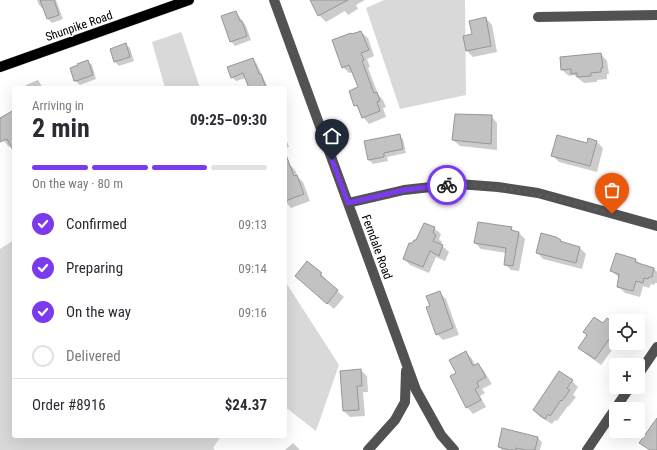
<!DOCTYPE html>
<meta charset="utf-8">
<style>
body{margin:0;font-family:"Roboto Condensed",sans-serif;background:#f7f7f7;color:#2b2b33;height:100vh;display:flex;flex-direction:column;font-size:15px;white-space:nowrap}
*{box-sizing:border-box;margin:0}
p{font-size:13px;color:#7c7c81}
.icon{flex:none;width:22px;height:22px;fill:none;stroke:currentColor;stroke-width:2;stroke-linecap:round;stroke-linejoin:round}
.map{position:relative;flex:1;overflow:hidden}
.details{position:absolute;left:12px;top:86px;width:275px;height:352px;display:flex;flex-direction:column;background:#fff;border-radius:4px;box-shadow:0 4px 16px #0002}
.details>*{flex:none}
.buttons{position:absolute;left:609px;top:314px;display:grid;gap:8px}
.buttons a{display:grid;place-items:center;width:36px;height:36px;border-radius:4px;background:#fff;box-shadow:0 4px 16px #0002;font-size:20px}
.pin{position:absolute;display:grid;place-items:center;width:34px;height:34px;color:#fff;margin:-41px -17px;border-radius:50% 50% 50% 0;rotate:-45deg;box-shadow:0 0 4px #0007}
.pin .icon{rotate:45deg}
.courier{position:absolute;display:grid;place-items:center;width:40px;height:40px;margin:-20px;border:3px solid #7c3aed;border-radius:50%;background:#fff;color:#222;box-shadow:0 1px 5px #0007}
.overview em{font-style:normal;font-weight:700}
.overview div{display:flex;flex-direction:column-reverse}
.overview{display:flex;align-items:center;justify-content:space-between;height:68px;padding:0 20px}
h1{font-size:26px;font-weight:700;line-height:30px}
.bar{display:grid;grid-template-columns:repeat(4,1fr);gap:6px 4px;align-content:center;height:48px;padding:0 20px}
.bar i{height:5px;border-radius:3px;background:#e1e1e2}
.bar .on{background:#7c3aed}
.bar p{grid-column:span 4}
.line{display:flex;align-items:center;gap:10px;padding:0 20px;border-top:1px solid #e1e1e2}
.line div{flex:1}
ol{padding:0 20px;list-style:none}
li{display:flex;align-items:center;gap:12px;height:44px}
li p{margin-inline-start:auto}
li .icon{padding:4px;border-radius:50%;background:#7c3aed;color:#fff;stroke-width:4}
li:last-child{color:#7c7c81}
li i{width:22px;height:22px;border:2px solid #e1e1e2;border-radius:50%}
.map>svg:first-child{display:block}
.green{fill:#d9d9d9}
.shadow{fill:#0003}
.building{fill:#c2c2c2;stroke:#969696}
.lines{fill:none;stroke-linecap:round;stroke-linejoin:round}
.major-casing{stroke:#dbdbdb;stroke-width:11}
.minor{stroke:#525252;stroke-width:10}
.major{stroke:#000;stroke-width:10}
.done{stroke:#595959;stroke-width:4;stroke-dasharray:0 7.2}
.route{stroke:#7c3aed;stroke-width:5}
.labels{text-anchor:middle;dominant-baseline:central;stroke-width:3;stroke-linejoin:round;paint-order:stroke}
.street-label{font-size:12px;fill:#000;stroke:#fff}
</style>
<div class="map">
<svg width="657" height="450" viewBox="0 0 657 450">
<rect width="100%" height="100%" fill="#fff"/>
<path class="green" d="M384 0H465L466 95 400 109 366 8Z
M181 32 183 37 200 88H165L152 42Z
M14 240V436H221L213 448 215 450H0V249Z
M285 281 339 365 316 431 285 407Z"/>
<path class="shadow" d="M37 0H56L63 19 52 23 48 19 44 9H43L39 5Z
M311 0H365L356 5 358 9 348 15 345 11 326 22 319 15Z
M236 12 246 26 251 40 235 46 231 41Z
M486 18 492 25 497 52 473 57 467 51 473 35Z
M361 32 368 38 374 56 367 59 370 67 368 68 378 94 383 100 386 107 383 108 386 117 369 124 363 117 361 111 355 105 359 87 353 72 349 73 343 67 352 35Z
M125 44 130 48 134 61 119 66 115 62 111 49Z
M601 54 607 61 609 74H607V79L597 80V82L584 83 574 75 569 76 562 70Z
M253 59 257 64 268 88H250L246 78 236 81 232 77Z
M87 61 92 65 96 79 80 85 75 80Z
M38 80 43 88H27L26 85Z
M14 111V147L12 145 9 147 0 136V119Z
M491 116 497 123V150L460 146 453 140Z
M399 135 403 139 406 153 387 157 388 161 373 164 369 160Z
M285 136 289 147 285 148Z
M597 142 603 148 597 172 559 162 553 156Z
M289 164 295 170 298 177 303 182 310 201 291 208 285 201V165Z
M434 228 441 234 439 239 442 242 441 245 449 252 445 261 436 257 429 273 410 265 404 259 412 244Z
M511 228 515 232 519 233 525 239 519 271 511 270 505 264 507 253 481 249 475 243Z
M560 241 563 243 580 248 586 254 582 269 543 259 537 252Z
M636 260 641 265 654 268 657 272V283H655L654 285 651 284 649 288 643 286 640 297 625 293 618 286 620 278 611 271Z
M321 274 327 280 326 281 344 297 334 309 303 282Z
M439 292 446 299 459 335 443 340 437 334Z
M603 324 616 325 617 343 601 365 586 354 580 348 588 336Z
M466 352 472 359 476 366 478 364 484 371 492 384 482 389 485 393 480 396 486 407 473 414 467 407 457 373Z
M361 370 367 376 368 392H363L365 416 350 417 344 411Z
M572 381 578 387 573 395 576 397 569 406H568L557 421 555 420 552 424 540 417 534 410Z
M538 438 542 442 540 450H502L499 447Z
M293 443 300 450H285Z"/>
<path class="building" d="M40 0H54L59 15 47 19Z
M310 0H348L318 16Z
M236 11 240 21H242L247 36 230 42 221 16Z
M486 17 491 46 466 51 463 36 472 34 469 21Z
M361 31 369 50 361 53 364 60 362 61 374 93 377 92 380 101 377 102 380 111 362 118 357 105 354 106 349 91 358 87 349 65 342 68 332 40 351 33 352 34Z
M126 43 130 57 114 62 110 49Z
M601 53 603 68H601V72L591 73V76L577 77V73L571 74V69L561 70 560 57Z
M253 58 259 74H261L266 88H249L243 73 231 78 227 67Z
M88 60 93 75 76 81H74L70 68 78 65 77 64Z
M14 110V152L7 139 0 142V118Z
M455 114 492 115 491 144 452 140Z
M400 134 403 149 384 153V157L368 160 364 141Z
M557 135 587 143 588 138 597 141 590 166 551 156Z
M285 155H286L294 176 297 175 304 194 285 201Z
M478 222 512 227 511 230 519 232 513 266 504 265 506 248 474 243Z
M424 223 435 227 433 233 436 235 433 241 443 245 439 256 430 251 423 267 403 259 409 243H412L414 240H416Z
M541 233 556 237 561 240 560 241 580 247 576 263 536 253Z
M616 253 636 259 635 262 654 268 652 277H649L648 279 644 278 643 283 636 281 633 291 617 287 619 274 610 271Z
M307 261 322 273 320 275 338 290 327 304 295 276Z
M440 291 453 328 436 335 426 307 430 306 426 296Z
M594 317 603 323 607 318 616 324 611 330 614 332 595 359 578 348 587 335 583 332Z
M466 351 473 366 478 363 486 377 477 382 479 387 475 389 481 400 466 408 450 376 456 373 449 360Z
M361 369 362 386H357L359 410 343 411 340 371Z
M559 371 573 380 567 388 570 390 562 401 561 400 550 416 548 414 545 419 533 410Z
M657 418V450H650L639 443Z
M502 428 538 437 535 450H526L516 448V450H510L498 447Z"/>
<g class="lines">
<g class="major-casing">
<path id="major" d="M0 67 189 0"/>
</g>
<path class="minor" d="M274 0 416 390 441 435 454 450
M538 17 657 15
M348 203 404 190 458 184 498 187 538 193 657 226
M638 375 657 347
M368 450 395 420 405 402 406 371
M587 450 630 387"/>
<use href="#major" class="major"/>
</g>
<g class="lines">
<path class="done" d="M447 185C460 184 471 185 484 186 528 190 570 202 612 214"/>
<path class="route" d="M332 160 348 203 404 190 447 185"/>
</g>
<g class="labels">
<g class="street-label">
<text transform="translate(79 26) rotate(-19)">Shunpike Road</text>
<text transform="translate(377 247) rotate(70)">Ferndale Road</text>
</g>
</g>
</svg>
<div class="buttons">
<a><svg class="icon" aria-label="locate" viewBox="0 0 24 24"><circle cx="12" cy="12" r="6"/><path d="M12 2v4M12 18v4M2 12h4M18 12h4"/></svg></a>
<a>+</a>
<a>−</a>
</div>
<div class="pin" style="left:612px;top:214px;background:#ea580c"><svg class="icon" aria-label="bag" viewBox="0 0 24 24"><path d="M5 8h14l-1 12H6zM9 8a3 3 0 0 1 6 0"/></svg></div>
<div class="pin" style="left:332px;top:160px;background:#1f2937"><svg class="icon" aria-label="home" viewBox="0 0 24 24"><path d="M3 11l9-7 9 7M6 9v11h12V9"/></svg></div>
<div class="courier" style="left:447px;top:185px"><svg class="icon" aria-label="bike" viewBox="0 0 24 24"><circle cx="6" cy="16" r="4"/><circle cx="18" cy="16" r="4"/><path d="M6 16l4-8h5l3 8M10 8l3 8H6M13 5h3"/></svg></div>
<section class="details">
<div class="overview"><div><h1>2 min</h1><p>Arriving in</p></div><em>09:25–09:30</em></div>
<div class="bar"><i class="on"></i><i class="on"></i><i class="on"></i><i></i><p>On the way · 80 m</p></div>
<ol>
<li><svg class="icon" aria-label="check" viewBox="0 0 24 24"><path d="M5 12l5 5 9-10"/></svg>Confirmed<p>09:13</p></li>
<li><svg class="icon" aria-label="check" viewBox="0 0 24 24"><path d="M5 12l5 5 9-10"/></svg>Preparing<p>09:14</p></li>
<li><svg class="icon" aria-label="check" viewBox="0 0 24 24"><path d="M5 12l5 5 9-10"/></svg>On the way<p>09:16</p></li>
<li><i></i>Delivered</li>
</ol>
<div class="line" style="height:52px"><div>Order #8916</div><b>$24.37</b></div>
</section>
</div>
